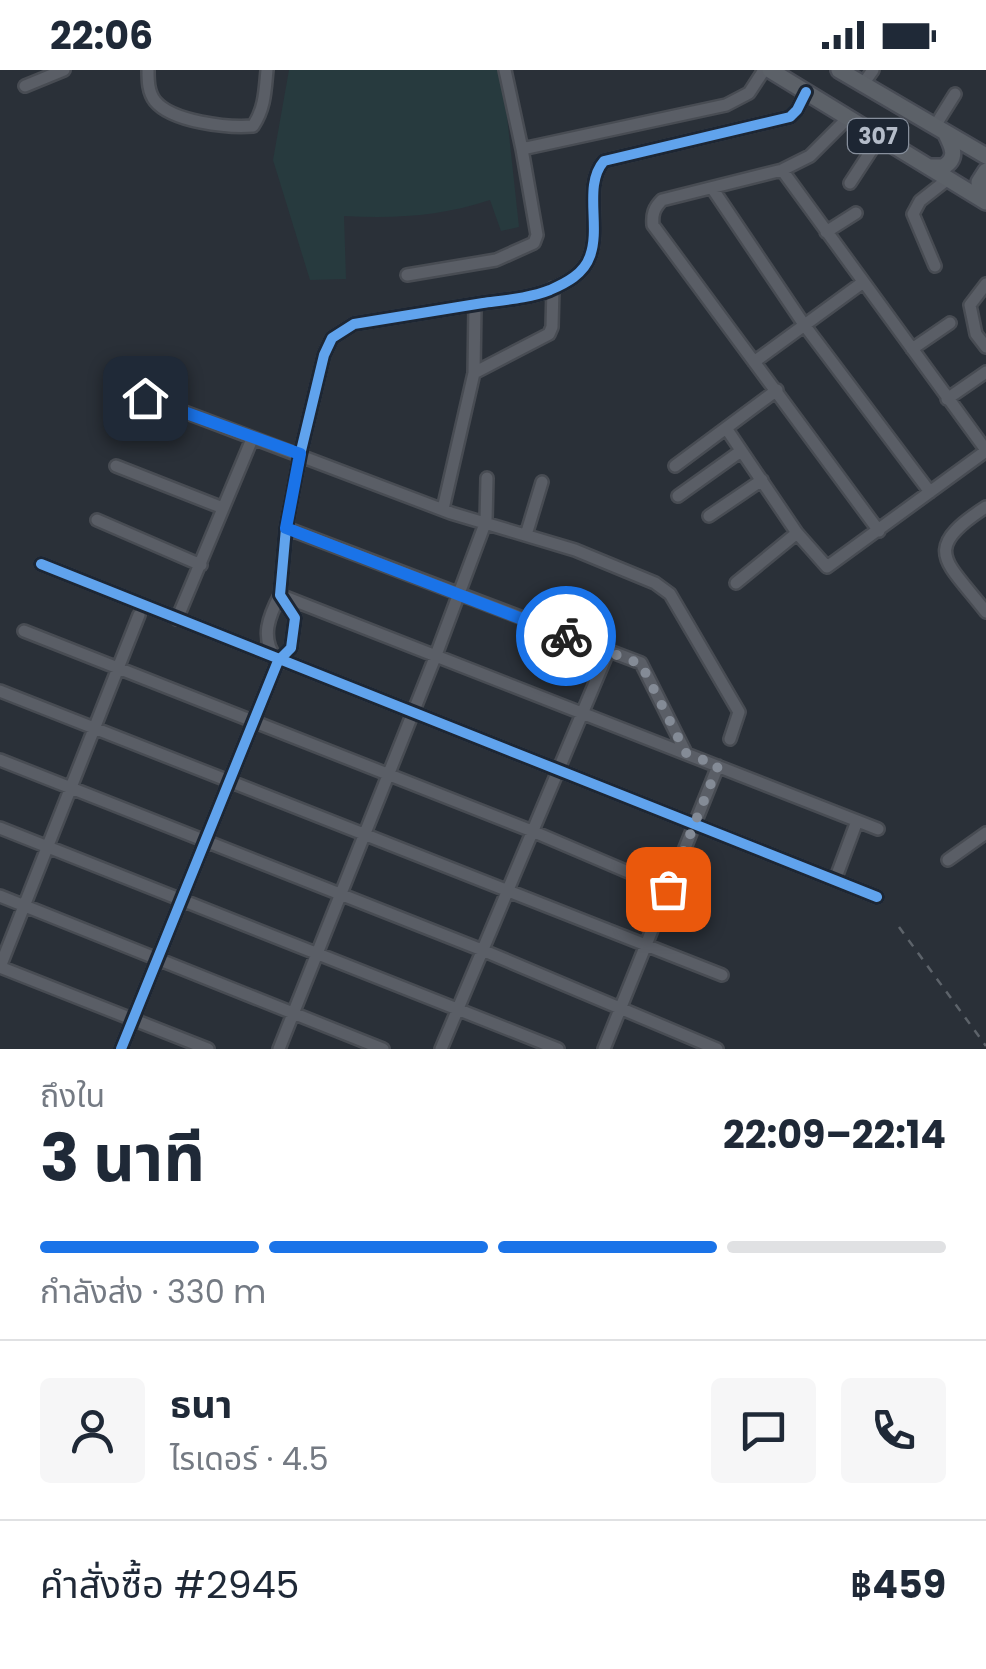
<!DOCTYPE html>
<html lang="th">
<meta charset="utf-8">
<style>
body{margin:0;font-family:Poppins,"Noto Sans Thai",sans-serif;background:#f6f6f7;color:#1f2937;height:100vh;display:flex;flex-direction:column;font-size:38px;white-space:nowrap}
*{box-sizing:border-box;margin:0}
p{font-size:32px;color:#747a83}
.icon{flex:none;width:55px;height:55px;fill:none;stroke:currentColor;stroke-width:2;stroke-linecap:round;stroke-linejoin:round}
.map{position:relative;height:979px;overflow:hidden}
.details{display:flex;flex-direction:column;background:#fff;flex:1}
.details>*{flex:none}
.pin{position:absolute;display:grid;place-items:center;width:85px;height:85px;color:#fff;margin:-42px;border-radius:20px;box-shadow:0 5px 15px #0006}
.courier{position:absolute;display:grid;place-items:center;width:100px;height:100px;margin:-50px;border:8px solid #1a73e8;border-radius:50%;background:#fff;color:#222;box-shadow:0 2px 12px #0007}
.summary em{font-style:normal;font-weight:700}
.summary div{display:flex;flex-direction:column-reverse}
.summary{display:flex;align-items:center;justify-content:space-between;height:170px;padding:0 40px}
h1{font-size:65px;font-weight:700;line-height:75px}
.bar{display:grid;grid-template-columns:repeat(4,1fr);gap:15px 10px;align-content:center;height:120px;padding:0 40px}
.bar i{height:12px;border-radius:8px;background:#e0e1e3}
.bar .selected{background:#1a73e8}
.bar p{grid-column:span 4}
.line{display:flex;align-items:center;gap:25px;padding:0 40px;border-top:2px solid #e0e1e3}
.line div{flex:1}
.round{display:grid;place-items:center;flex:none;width:105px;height:105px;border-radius:10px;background:#f6f6f7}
.status{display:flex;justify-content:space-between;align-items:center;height:70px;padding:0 50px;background:#fff;direction:ltr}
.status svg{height:28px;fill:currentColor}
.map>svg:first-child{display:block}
.green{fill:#273a3e}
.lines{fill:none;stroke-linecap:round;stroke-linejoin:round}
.minor-casing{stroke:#484c53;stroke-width:16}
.major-casing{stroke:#484c55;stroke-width:20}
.path{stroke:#5d636a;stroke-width:2.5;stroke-dasharray:8 8;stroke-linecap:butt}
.minor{stroke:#5a5e66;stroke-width:11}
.major{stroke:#5c6168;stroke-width:15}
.cycleway-casing{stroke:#1d2633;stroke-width:16}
.cycleway{stroke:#60a3ed;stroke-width:10}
.done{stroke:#848b96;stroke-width:10;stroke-dasharray:0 18}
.route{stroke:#1a73e8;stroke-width:12}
.labels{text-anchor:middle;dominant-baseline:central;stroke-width:10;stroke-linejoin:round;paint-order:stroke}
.shield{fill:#1d2633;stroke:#878f9c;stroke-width:2.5}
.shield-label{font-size:22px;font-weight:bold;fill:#b4bcc9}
</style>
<div class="status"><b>22:06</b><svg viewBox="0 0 49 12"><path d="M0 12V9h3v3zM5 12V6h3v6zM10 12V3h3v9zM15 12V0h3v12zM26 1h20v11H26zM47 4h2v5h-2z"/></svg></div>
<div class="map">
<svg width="986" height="979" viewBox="0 0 986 979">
<rect width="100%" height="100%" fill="#2a3038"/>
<path class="green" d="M289 0H502L519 157 501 161 490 130C442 146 395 149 344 146L346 209 310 210 273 90Z"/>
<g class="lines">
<g class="minor-casing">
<path id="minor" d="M148 0C148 10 148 22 155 31 172 52 228 58 253 56 265 38 265 21 267 0
M505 0 522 79
M863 14 873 0
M25 16 64 0
M849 47 810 86 782 100 662 130C654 138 652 144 653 155L879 461
M935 56 955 24
M782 100 986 380
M850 113 880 67
M712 118 805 256 930 422
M826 162 856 143
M935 196 913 144 920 131 948 109
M407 205 496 190 534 173 537 165 522 79 726 35 749 23 764 0
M986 214 970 235 976 264 986 277
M912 279 950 253
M754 292 862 213
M474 303 475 235
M145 327 451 443 575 480 655 513 670 524 739 642 730 669
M947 329 986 302
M726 358 797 463 827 497 986 381
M116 396 223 438
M675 396 777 320
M678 426 741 381
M986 437C919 480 947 491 986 542
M443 439 474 303 549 264 552 257 553 218
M709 446 762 410
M97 450 201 495
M286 458 641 593 686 683
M526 465 542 412
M41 494 877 827
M736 513 797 463
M177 549 252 369
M24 561 532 761 668 819
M276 588C260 568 269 546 280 525L878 759
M0 621 722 905
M0 690 482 880 717 979
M0 758 558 979
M948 790 986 763
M835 810 857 751
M0 826 383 979
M0 897 139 545
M0 897 208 979
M121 979 278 591 291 578 295 548 280 525 286 458 300 385 324 285 332 268 354 254C397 247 440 240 483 233 505 230 530 228 550 220 566 213 584 204 590 186 601 156 583 115 604 91L790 47 797 40 806 22
M279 979 436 585 486 451 487 408
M441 979 608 582
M604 979 718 696"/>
</g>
<g class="major-casing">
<path id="major" d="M770 0 986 132
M839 0 986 86
M929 97H943C959 88 952 76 945 62
M983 130 979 112 986 101"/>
</g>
<path class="path" d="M899 857 986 976"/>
<use href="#minor" class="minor"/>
<use href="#major" class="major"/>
<g class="cycleway-casing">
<path id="cycleway" d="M41 494 877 827
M121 979 278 591 291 578 295 548 280 525 286 458 300 385 324 285 332 268 354 254C397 247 440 240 483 233 505 230 530 228 550 220 566 213 584 204 590 186 601 156 583 115 604 91L790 47 797 40 806 22"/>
</g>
<use href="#cycleway" class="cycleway"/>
</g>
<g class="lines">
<path class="done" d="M566 566 641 594 686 683 718 696 668 819"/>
<path class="route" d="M145 328 300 384 286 458 566 566"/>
</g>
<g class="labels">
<rect class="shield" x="848" y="49" width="60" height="34" rx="8"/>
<g class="shield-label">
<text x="878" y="66">307</text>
</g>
</g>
</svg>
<div class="pin" style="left:668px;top:819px;background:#ea580c"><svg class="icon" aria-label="bag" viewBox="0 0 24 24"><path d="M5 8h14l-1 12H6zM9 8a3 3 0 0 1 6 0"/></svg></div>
<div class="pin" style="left:145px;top:328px;background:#1f2937"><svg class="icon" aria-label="home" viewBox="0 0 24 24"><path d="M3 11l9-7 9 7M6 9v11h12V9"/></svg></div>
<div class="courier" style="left:566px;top:566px"><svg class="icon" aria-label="bike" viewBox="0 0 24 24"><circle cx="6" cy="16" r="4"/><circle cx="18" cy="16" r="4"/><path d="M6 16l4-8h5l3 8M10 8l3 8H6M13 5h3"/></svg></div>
</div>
<section class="details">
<div class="summary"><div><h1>3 นาที</h1><p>ถึงใน</p></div><em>22:09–22:14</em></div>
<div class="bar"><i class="selected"></i><i class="selected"></i><i class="selected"></i><i></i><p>กำลังส่ง · 330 m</p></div>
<div class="line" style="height:180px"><a class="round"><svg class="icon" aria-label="person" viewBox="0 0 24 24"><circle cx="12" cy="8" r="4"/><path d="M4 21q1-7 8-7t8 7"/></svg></a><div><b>ธนา</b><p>ไรเดอร์ · 4.5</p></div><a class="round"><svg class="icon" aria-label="chat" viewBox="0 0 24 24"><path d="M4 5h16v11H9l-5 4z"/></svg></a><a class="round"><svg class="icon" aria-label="phone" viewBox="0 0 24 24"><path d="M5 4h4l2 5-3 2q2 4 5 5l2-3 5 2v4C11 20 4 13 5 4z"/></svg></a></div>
<div class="line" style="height:130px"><div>คำสั่งซื้อ #2945</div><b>฿459</b></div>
</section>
